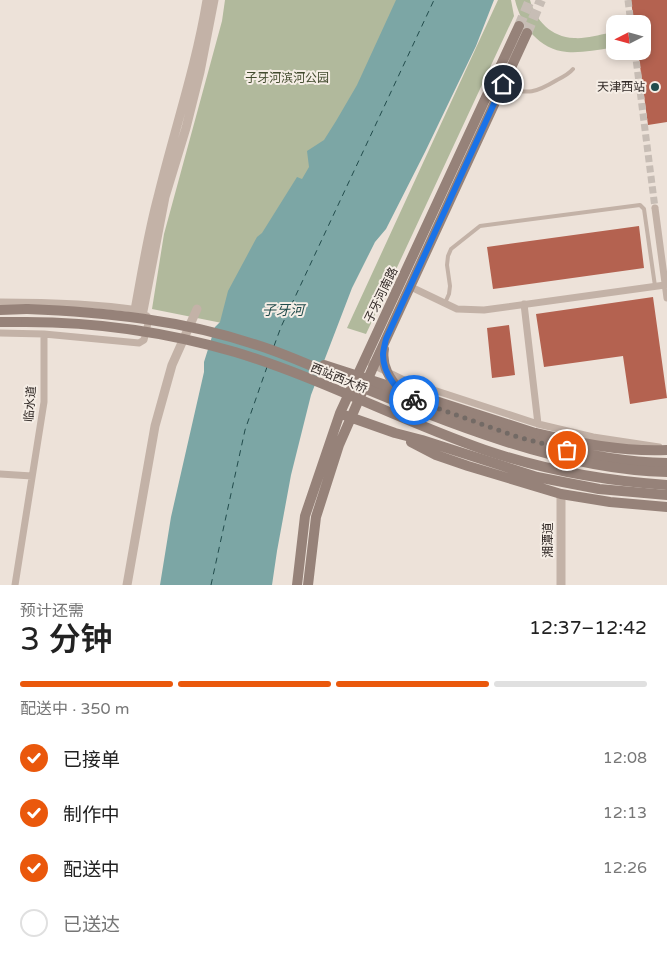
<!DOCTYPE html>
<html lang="zh">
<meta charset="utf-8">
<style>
body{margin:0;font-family:"Varela Round","Noto Sans SC",sans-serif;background:#f2f2f2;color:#222;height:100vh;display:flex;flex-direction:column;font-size:19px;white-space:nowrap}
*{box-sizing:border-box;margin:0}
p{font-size:16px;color:#767676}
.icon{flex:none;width:28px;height:28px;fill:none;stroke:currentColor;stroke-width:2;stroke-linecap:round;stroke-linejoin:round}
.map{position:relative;height:585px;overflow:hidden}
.panel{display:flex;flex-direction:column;background:#fff;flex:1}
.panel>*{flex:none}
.needle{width:32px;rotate:264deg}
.buttons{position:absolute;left:606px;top:15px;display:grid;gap:10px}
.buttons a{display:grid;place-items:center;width:45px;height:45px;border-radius:10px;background:#fff;box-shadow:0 2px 8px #0003;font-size:25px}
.pin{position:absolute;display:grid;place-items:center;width:42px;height:42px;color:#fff;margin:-21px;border:2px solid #fff;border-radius:50%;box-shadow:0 1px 5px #0007}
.courier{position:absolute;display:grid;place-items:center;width:50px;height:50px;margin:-25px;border:4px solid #1a73e8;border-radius:50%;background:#fff;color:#222;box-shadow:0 1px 6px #0007}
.overview em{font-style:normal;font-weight:600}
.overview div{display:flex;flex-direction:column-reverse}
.overview{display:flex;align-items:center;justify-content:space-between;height:85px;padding:0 20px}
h1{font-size:32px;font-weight:600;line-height:38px}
.bar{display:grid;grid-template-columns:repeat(4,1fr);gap:8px 5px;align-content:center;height:60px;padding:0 20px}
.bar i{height:6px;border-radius:4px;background:#e0e0e0}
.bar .selected{background:#ea580c}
.bar p{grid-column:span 4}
ol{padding:0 20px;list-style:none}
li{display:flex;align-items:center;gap:15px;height:55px}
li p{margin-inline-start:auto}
li .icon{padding:5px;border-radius:50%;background:#ea580c;color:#fff;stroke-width:4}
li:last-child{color:#767676}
li i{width:28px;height:28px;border:2px solid #e0e0e0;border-radius:50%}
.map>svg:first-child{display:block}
.green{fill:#b1b99c}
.water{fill:#7ca6a5}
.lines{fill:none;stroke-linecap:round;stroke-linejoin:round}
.ferry{stroke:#224c4c;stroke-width:1;stroke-dasharray:6 5;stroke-linecap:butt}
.building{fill:#b46250}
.minor-tunnel{stroke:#c7bdb5;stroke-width:7;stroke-dasharray:7 3.5;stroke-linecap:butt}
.secondary-tunnel{stroke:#c7bdb5;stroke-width:10;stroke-dasharray:10 5;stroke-linecap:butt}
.service{stroke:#c3b2a7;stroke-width:4}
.minor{stroke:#c3b2a7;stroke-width:7}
.tertiary{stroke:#c3b2a7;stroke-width:9}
.secondary{stroke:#968279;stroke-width:10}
.secondary-bridge{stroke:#968279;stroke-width:10}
.done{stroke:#736a65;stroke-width:5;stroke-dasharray:0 9}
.route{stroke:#1a73e8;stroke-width:6}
.poi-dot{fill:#224c4c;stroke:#f5ede5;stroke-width:2}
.labels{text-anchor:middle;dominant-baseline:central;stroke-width:4;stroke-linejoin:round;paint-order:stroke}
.park-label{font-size:12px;fill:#424b2e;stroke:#f5ede5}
.poi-label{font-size:12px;fill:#312926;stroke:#f5ede5;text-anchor:end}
.street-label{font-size:12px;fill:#312926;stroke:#f5ede5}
.water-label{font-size:14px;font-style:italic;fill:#224c4c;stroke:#f5ede5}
</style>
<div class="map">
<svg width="667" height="585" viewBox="0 0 667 585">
<rect width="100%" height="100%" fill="#ede2d9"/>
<path class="green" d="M225 0H414L237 326 152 309 164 234 222 21Z
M498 0H511L514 16 366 334 347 328Z
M515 0H530C536 21 551 37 574 38 585 39 598 35 609 33L610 48C596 50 582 53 567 52 539 50 521 25 515 0Z"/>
<path class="water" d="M396 0H494L476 46 425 152 386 229 375 242 352 288 311 395 291 475 277 551 272 585H160L171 517 204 372V362L215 327 220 322 228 291 257 237 262 233 297 177 302 179 309 167 307 151 324 140 336 121 357 85Z"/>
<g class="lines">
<path class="ferry" d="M274 346 281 327 434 0
M211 585 245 430 267 367"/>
</g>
<path class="building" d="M631 0H667V122L648 125 638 51H642V24H634Z
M639 226 644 268 493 289 487 247Z
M653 297 667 398 630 404 623 356 544 367 536 314Z
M509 325 515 375 492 378 487 328Z"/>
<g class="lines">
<path class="minor-tunnel" d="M628 0 631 24
M635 51 655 208"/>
<path class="secondary-tunnel" d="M519 26 530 0
M527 33 541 0"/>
<path class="service" d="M505 86C527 96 537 92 557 80 563 77 569 74 573 69
M445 303 449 294 450 286 447 265 448 256 451 249 480 226 640 205 644 209 655 286"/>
<path class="minor" d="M655 208 667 298
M411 287 457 309 484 310 665 285
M0 302C47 302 93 303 139 310
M524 304 538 424
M0 333 44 334 139 343 144 340 149 319 147 316
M371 364 406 381 538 424 593 437 659 447
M0 474 32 476
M15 585 44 402V334"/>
<path class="tertiary" d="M135 310C142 272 148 234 158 197 174 131 196 67 207 0
M143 311 165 197 186 128 200 72 214 0
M561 494V585
M127 585 155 426 172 365 197 309"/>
<path class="secondary" d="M0 310 27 309
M0 322H26
M384 349C381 366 390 379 401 392
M370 385C467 418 563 461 667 463
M344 415 395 433 422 440 537 477 599 489 667 495
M535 433C579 443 622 452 667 450
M411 442 436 455 468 466 561 494 610 502 667 507
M297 585 305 516 340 413 519 26
M308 585 316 517 339 445 374 365 527 33"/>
<path class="secondary-bridge" d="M27 309C105 312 182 320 257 345 286 354 314 367 342 379 441 420 559 470 667 472
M26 322C97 322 166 332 235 352 321 378 401 421 485 450 544 470 605 481 667 485
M324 365 535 433"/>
</g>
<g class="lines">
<path class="done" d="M414 400 518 437 567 450"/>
<path class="route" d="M414 400C398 394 383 373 383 355 383 350 385 344 386 339L503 84"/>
</g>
<circle class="poi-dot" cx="655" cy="87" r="5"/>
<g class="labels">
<g class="park-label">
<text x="287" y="78">子牙河滨河公园</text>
</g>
<g class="poi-label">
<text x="645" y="87">天津西站</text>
</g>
<g class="street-label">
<text transform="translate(381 295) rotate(-64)">子牙河南路</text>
<text transform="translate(339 378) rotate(22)">西站西大桥</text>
<text transform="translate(30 404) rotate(-85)">临水道</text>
<text transform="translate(548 540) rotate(-90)">湘潭道</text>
</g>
<g class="water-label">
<text x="283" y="310">子牙河</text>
</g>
</g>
</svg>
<div class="buttons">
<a><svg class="needle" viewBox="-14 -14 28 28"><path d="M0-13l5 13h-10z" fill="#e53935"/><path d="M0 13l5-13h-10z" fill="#767676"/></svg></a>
</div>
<div class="pin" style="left:567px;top:450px;background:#ea580c"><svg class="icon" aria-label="bag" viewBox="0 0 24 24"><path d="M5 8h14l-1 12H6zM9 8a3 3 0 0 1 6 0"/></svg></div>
<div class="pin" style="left:503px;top:84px;background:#1f2937"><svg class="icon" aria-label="home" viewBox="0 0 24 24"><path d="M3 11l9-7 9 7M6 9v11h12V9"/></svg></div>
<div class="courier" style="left:414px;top:400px"><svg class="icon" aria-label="bike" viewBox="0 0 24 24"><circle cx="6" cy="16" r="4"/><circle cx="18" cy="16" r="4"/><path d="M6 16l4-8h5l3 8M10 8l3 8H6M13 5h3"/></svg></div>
</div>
<section class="panel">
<div class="overview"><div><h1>3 分钟</h1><p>预计还需</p></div><em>12:37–12:42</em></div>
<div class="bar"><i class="selected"></i><i class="selected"></i><i class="selected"></i><i></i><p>配送中 · 350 m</p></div>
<ol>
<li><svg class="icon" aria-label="check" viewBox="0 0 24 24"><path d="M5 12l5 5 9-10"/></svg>已接单<p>12:08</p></li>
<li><svg class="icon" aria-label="check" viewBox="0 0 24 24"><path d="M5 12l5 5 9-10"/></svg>制作中<p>12:13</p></li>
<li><svg class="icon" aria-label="check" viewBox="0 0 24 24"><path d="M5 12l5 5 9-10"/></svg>配送中<p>12:26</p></li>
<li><i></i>已送达</li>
</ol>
</section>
